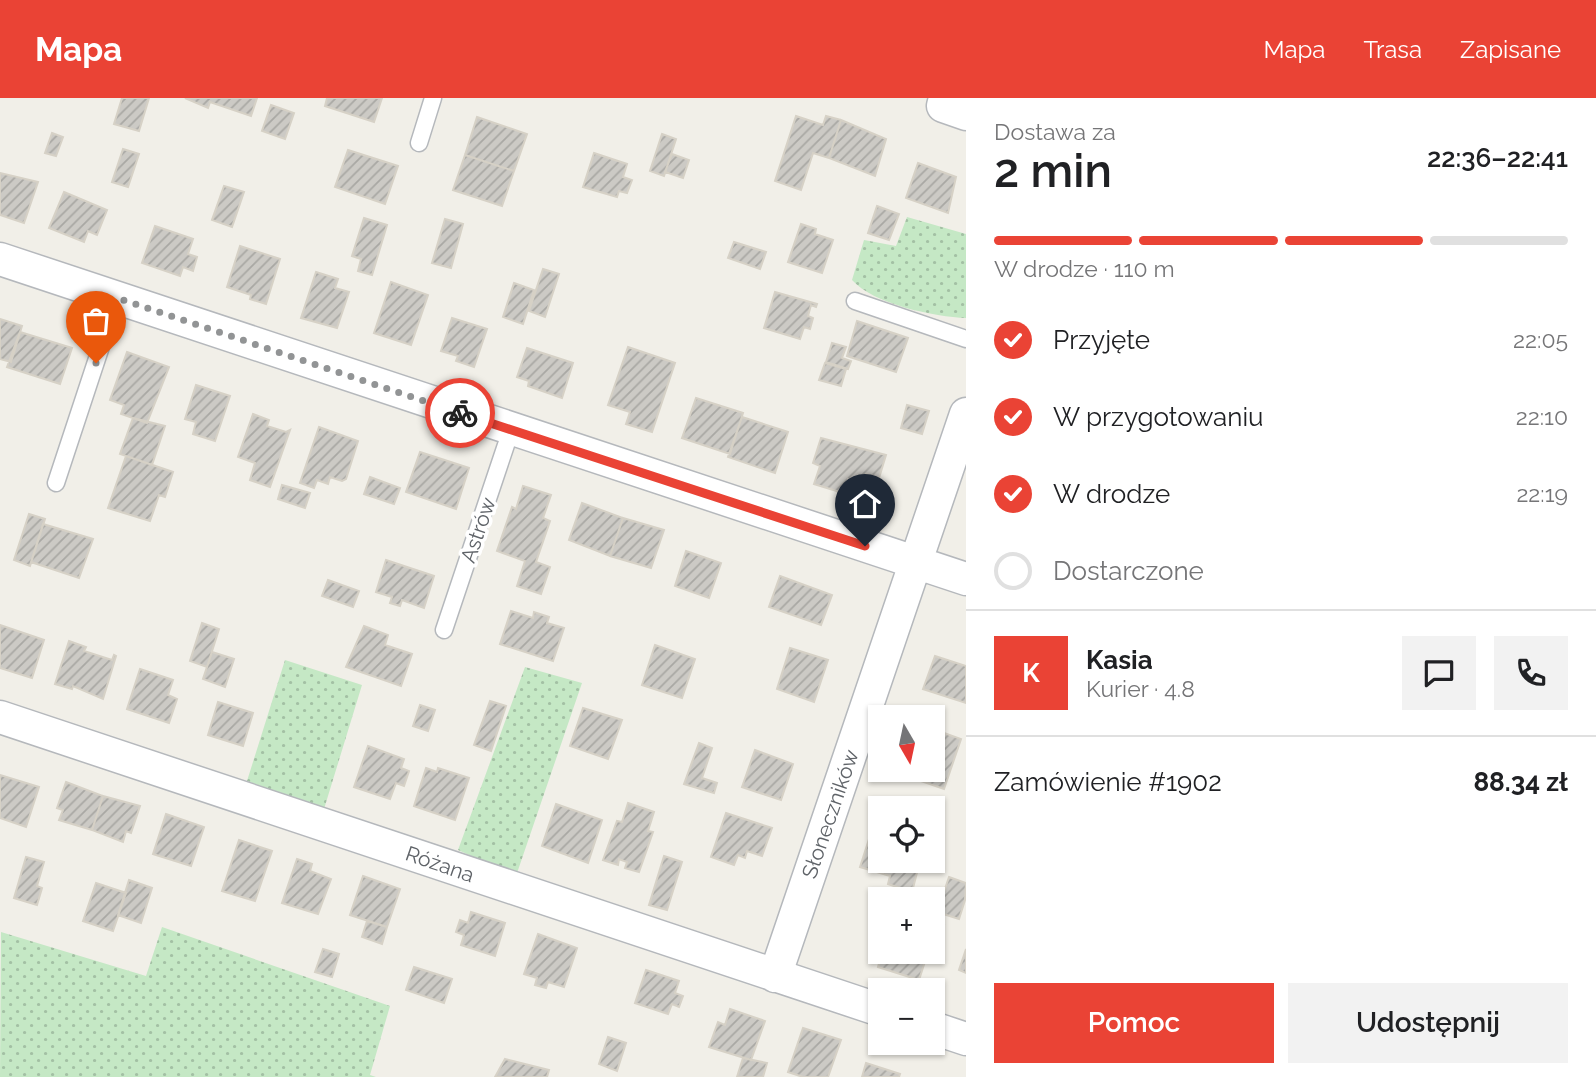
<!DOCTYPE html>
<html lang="pl">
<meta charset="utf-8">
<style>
body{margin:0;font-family:Raleway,sans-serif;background:#f2f2f2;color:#202124;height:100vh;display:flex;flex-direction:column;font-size:26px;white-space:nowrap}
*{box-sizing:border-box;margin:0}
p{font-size:23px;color:#757577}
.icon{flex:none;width:38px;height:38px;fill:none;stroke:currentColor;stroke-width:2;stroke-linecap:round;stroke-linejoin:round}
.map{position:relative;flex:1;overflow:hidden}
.side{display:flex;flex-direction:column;background:#fff;width:630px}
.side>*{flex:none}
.needle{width:46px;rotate:171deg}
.tools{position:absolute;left:868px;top:607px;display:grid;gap:14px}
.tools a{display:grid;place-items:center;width:77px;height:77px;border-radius:0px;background:#fff;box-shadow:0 2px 5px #0004;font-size:35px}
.pin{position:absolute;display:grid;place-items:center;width:60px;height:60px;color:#fff;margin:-72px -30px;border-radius:50% 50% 50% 0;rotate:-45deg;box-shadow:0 0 7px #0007}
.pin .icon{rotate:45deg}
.courier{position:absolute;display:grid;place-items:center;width:70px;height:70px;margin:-35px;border:5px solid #ea4335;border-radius:50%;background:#fff;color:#222;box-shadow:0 2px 9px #0007}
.headline em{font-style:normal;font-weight:600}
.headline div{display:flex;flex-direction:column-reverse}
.headline{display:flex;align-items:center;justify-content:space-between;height:119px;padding:0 28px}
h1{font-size:46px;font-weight:600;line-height:52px}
.bar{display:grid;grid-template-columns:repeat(4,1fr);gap:10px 7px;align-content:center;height:84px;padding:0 28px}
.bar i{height:9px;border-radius:5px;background:#e0e0e0}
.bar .current{background:#ea4335}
.bar p{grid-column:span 4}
.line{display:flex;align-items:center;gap:18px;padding:0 28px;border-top:2px solid #e0e0e0}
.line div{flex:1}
.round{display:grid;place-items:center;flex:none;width:74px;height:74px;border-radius:0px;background:#f2f2f2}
ol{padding:0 28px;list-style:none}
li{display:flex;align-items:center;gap:21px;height:77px}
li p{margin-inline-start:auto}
li .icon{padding:7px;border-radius:50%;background:#ea4335;color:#fff;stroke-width:4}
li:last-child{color:#757577}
li i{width:38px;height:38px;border:4px solid #e0e0e0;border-radius:50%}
.primary-button{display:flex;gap:14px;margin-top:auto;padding:14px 28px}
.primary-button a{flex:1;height:80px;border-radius:0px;background:#ea4335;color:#fff;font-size:28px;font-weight:600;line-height:80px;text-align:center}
.primary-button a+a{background:#f2f2f2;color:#202124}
header{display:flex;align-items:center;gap:42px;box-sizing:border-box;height:98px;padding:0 35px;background:#ea4335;color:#fff}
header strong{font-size:33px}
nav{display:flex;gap:38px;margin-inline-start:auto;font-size:24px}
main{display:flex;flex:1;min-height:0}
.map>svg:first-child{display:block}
.grass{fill:url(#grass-dots)}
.building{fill:url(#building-hatch);stroke:#d6d1c6;stroke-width:2}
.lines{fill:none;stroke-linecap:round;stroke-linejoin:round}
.lane-casing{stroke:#b5b8bc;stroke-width:19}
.street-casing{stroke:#b5b8bc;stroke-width:35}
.lane{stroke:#fff;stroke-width:16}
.street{stroke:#fff;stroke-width:32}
.done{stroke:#929495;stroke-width:7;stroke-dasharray:0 12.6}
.route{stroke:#ea4335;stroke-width:9}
.labels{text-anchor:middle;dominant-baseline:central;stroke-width:7;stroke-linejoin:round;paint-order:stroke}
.street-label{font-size:21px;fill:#5f6368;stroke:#fff}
</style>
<header>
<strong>Mapa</strong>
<nav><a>Mapa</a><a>Trasa</a><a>Zapisane</a></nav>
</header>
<main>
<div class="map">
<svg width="966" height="979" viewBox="0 0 966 979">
<defs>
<pattern id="grass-dots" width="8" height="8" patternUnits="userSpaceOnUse" patternTransform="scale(1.75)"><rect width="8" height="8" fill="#c5e8c5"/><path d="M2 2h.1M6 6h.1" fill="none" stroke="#a3c0a4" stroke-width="1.8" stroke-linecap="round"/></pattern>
<pattern id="building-hatch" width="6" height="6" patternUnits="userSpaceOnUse" patternTransform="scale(1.75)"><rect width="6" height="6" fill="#cccac5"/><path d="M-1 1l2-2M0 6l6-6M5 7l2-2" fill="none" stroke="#a9a8a4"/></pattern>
</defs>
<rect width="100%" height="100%" fill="#f1efe8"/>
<path class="grass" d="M907 119 966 136V220C935 219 873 206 852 182L864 142 896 148Z
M285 562 362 587 324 711 247 683Z
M525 569 582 585 516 778 458 752Z
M162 829 390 908 370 977 376 979H0L1 834 146 878Z"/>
<path class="building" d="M122 0H149L139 33 114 26Z
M185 0H257L251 18 210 4 208 10Z
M327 0H382L374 24 325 8Z
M271 7 294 15 285 41 262 33Z
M796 18 823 27 826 18 841 22 829 60 813 55 801 92 775 83Z
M477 19 527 36 514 73 465 57Z
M841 22 886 41 875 78 829 60Z
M52 35 63 39 56 58 45 55Z
M662 36 676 41 664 78 650 73Z
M123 51 139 56 128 89 112 84Z
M348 52 398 68 385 106 335 89Z
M594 55 627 66 623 79 632 82 627 95 619 93 617 99 583 89Z
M672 56 689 62 683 80 665 74Z
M465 57 514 73 502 108 453 92Z
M918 65 956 79 948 115 906 100Z
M0 75 38 84 24 125 0 117Z
M224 88 244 94 232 129 212 122Z
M64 94 107 112 97 137 88 133 84 144 49 130Z
M877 108 899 116 889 142 868 135Z
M364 120 387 127 372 177 358 173 361 161 352 158Z
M445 121 463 126 451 170 432 165Z
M801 126 816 131 815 136 833 142 822 175 788 164Z
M155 128 193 141 188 156 197 159 193 173 183 169 180 178 142 165Z
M734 144 766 154 760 171 728 160Z
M240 148 280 161 266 206 250 201 251 197 227 189Z
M543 171 559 176 545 219 529 213Z
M316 174 338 181 335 190 349 194 337 230 301 220Z
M391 184 428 197 411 247 374 235Z
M514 185 534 192 523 226 503 219Z
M775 194 817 206 816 209 811 207 808 218 813 220 810 231 804 229 800 241 764 230Z
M452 220 487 231 474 269 456 263 458 258 441 253Z
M0 221 22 228 11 264 0 261Z
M857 223 908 240 896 274 847 258Z
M20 234 72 250 60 286 7 269Z
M832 245 846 249 842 260 851 263 848 271 826 264Z
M628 249 675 265 652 334 626 326 630 314 608 307Z
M527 250 573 265 562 300 528 288 529 283 517 279Z
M127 254 169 269 147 325 121 316 124 307 110 302Z
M825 265 846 271 841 288 819 282Z
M196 287 230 298 215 343 193 336 196 324 185 321Z
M696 300 743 315 730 356 682 340Z
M907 307 929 313 922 336 901 330Z
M253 316 269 322 267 328 286 334 290 332 270 389 250 382 255 365 238 359Z
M742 319 788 334 775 375 728 359Z
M133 320 165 328 152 367 120 356Z
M319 329 358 343 346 381 342 383 330 379 328 386 317 382 314 390 300 385Z
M821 340 886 357 879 380 866 376 863 386 848 381 843 395 814 386 820 368 813 365Z
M420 354 469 370 456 411 406 394Z
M126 358 173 374 165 399 159 397 150 423 108 410Z
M370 379 400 390 394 406 364 396Z
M282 387 310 395 305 410 278 401Z
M523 388 551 397 543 420 550 423 536 464 550 469 541 496 517 488 525 463 497 453 512 409 516 411Z
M582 405 623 420 610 458 569 442Z
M29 416 45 421 30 468 14 462Z
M623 420 664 432 651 470 610 458Z
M43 426 93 441 79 480 31 464Z
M686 453 721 465 709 500 675 488Z
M386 462 434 478 424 510 402 502 400 508 390 505 392 499 376 494Z
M780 478 832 497 821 527 769 509Z
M328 482 359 493 353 509 322 498Z
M511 513 533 520 534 514 549 519 547 525 564 530 553 563 500 546Z
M202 525 219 531 207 569 190 563Z
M0 527 44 542 32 580 0 570Z
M364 528 388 537 385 547 412 556 401 588 346 569Z
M69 543 86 549 84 553 112 562 114 557 116 558 103 601 73 588 72 591 55 586Z
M655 547 695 561 682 600 642 587Z
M790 550 828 562 814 604 777 591Z
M212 554 234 561 225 589 203 581Z
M935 558 966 568V605L923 591Z
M140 571 173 582 168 597 177 601 169 625 127 611Z
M490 603 506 608 491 653 474 647Z
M218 604 253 615 243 648 208 637Z
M420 607 435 612 428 633 413 628Z
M583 610 622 622 608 661 570 648Z
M933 631 961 641 944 691 895 674 933 672Z
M699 645 712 650 702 680 717 685 714 695 684 686Z
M368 648 404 661 401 670 409 673 404 688 396 685 390 701 354 689Z
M755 652 793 666 781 702 742 689Z
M426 670 437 674 438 670 469 680 455 722 414 708Z
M0 677 39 689 26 729 0 720Z
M66 684 103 698 92 732 59 722 63 712 57 710Z
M103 698 140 708 131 735 126 733 123 744 92 732Z
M628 705 654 714 648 733 653 734 639 774 625 770 627 764 619 761 618 767 603 762 617 723 622 724Z
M556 706 602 722 588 765 542 748Z
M726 715 772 730 762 758 747 753 745 760 738 757 734 767 711 759Z
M166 716 204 729 191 768 153 756Z
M870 738 880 741V763H920L912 794 888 786 890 778 860 769Z
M239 742 272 753 255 803 222 793Z
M664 758 682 764 667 812 649 807Z
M26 759 44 764 37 788 42 790 37 807 14 800Z
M297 761 312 766 310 773 331 781 318 816 282 805Z
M363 778 400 791 387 829 350 817Z
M949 779 966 785 965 802 959 821 937 814Z
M129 782 152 790 141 825 118 817Z
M96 785 126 795 113 833 83 823Z
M471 814 505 825 495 858 461 847 464 837 456 834 460 822 468 825Z
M367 823 387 829 382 846 362 839Z
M933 823 944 827 935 856 929 854H933Z
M538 836 577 850 564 889 548 884 546 890 535 887 537 880 524 876Z
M323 851 339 856 332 879 315 874Z
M966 851V875L959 872Z
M882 854H928L919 882 878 869Z
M414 869 452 881 444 905 406 892Z
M646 872 679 883 675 895 683 898 679 909 672 906 668 916 635 905Z
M730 911 765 923 751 962 709 949 718 924 725 927Z
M803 930 841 942 828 979H803L788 974Z
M608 939 626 945 617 973 599 966Z
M743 960 767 965 763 979H737Z
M505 961 549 972 547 979H495Z
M866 965 900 976 899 979H862Z"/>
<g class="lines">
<g class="lane-casing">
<path id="lane" d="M419 45 433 0
M855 203 966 241
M56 385 117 200
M444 532 511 332"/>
</g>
<g class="street-casing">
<path id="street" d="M945 0 943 8 966 16
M0 161 966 481
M0 619 880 912
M775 878 966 316
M933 930 966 941"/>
</g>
<use href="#lane" class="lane"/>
<use href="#street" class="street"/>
</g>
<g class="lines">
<path class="done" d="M96 265 117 200 460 315"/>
<path class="route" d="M460 315 865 448"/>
</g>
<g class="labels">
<g class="street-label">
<text transform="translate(478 432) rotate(-71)">Astrów</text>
<text transform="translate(830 716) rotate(-71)">Słoneczników</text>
<text transform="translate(440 766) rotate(19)">Różana</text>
</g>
</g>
</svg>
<div class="tools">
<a><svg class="needle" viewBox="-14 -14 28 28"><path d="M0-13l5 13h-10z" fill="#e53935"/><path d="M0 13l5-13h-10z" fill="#757577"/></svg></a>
<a><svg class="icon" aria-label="locate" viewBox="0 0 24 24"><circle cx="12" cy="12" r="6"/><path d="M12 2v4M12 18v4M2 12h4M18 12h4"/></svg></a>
<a>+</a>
<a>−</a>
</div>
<div class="pin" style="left:96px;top:265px;background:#ea580c"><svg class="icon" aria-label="bag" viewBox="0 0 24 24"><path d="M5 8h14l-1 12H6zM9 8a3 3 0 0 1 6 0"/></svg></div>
<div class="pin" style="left:865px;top:448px;background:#1f2937"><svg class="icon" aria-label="home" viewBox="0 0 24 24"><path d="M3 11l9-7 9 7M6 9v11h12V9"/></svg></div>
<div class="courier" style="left:460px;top:315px"><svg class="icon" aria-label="bike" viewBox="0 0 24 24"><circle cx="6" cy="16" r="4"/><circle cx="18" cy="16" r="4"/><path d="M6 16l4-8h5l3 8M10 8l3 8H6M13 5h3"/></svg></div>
</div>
<section class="side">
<div class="headline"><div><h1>2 min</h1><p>Dostawa za</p></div><em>22:36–22:41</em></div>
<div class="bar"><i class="current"></i><i class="current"></i><i class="current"></i><i></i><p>W drodze · 110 m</p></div>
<ol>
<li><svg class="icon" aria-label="check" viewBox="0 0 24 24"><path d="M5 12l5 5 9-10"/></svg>Przyjęte<p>22:05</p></li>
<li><svg class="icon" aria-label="check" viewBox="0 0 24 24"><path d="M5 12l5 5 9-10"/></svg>W przygotowaniu<p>22:10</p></li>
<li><svg class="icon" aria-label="check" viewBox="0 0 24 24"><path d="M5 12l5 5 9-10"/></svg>W drodze<p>22:19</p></li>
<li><i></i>Dostarczone</li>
</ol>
<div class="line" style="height:126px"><b class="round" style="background:#ea4335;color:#fff">K</b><div><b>Kasia</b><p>Kurier · 4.8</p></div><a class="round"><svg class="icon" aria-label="chat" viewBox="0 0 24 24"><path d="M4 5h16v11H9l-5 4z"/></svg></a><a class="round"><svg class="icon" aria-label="phone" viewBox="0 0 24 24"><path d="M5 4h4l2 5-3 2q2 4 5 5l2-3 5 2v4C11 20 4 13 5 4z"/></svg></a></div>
<div class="line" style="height:91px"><div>Zamówienie #1902</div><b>88.34 zł</b></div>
<div class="primary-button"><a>Pomoc</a><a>Udostępnij</a></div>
</section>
</main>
